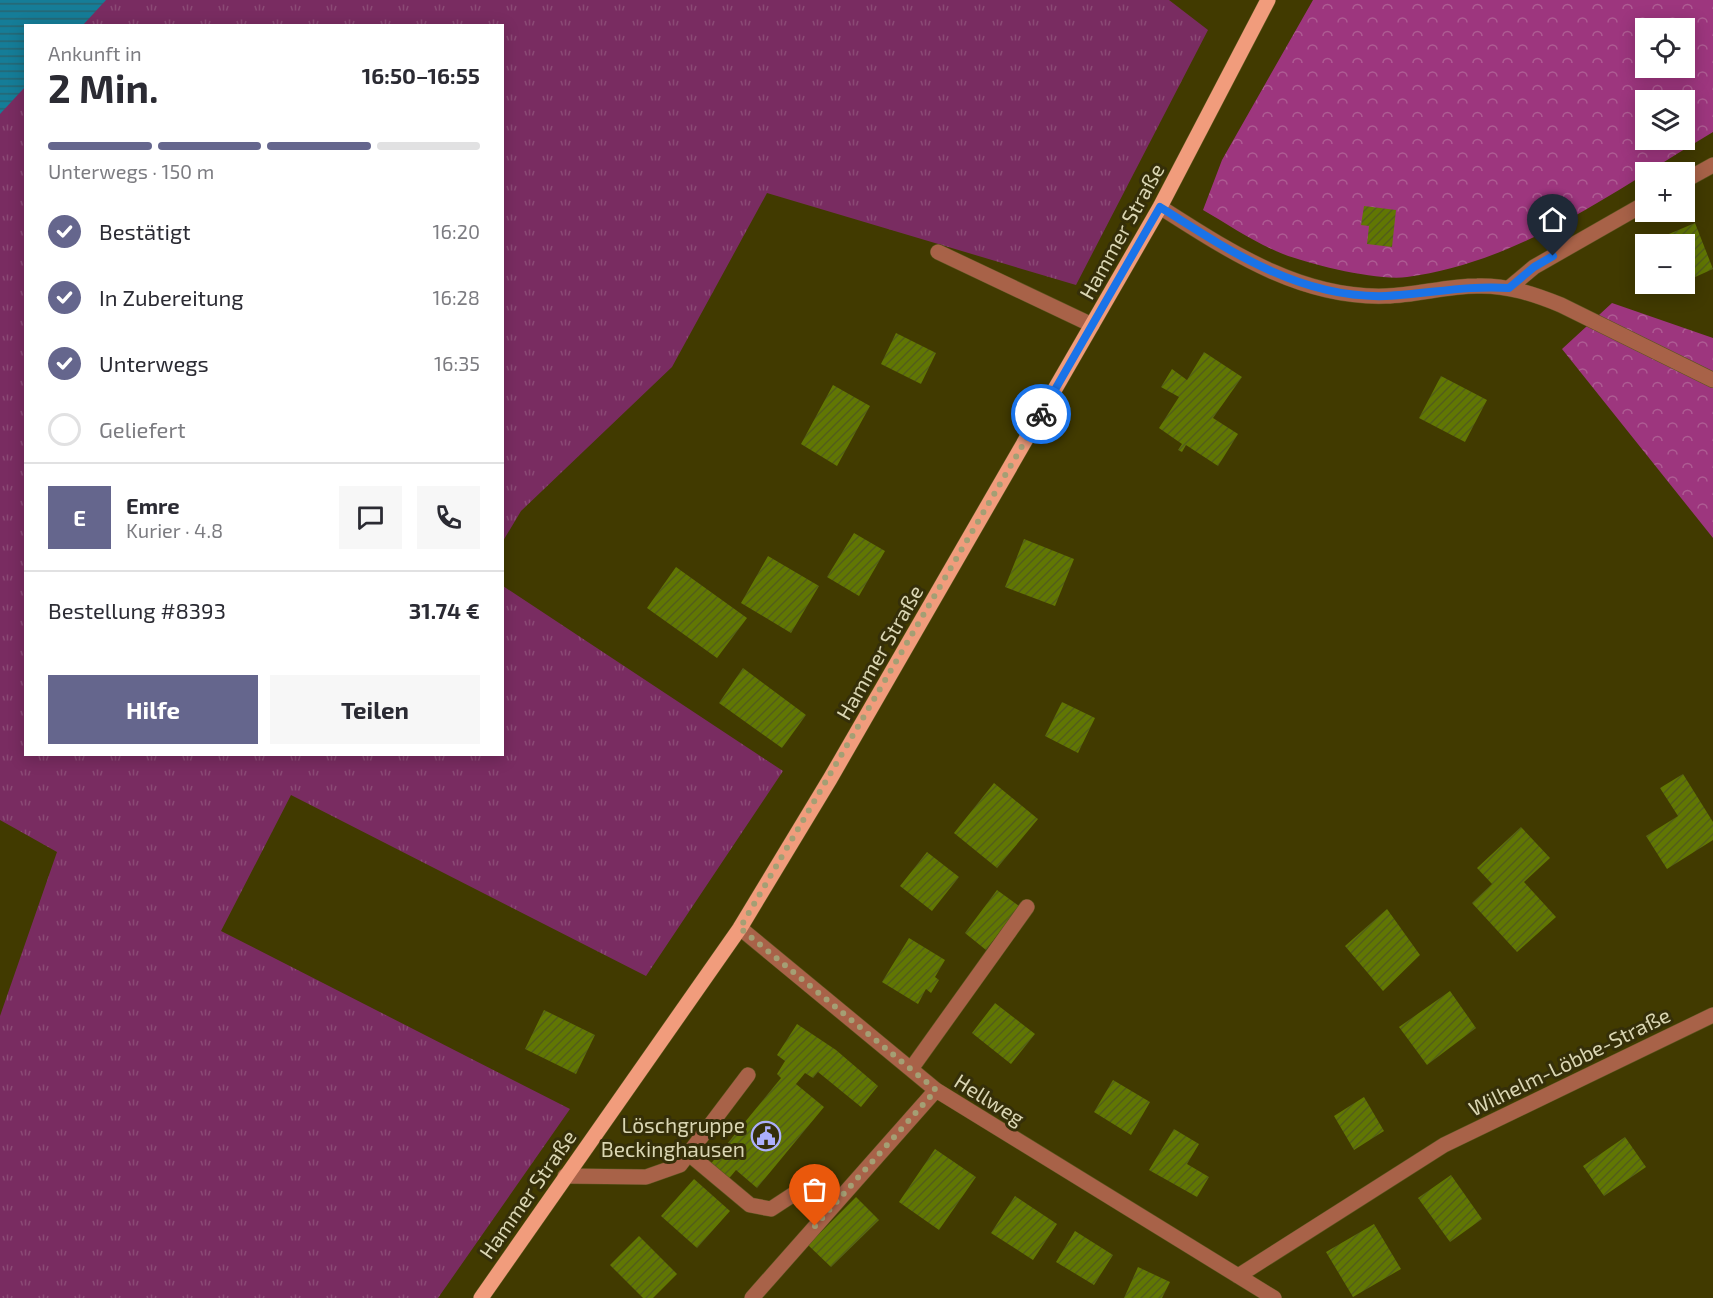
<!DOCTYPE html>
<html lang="de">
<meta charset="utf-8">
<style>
body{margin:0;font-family:"Exo 2",sans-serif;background:#f7f7f7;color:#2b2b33;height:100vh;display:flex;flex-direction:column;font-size:22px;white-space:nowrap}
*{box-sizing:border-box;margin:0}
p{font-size:20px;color:#7c7c81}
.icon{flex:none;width:33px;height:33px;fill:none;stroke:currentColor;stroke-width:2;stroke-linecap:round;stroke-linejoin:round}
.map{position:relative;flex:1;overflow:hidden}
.sheet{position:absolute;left:24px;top:24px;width:480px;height:732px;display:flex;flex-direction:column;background:#fff;border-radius:0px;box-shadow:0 3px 15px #0003}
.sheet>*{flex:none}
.fabs{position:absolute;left:1635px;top:18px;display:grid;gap:12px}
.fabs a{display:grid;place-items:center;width:60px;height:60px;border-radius:0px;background:#fff;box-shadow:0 3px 15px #0003;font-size:30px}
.pin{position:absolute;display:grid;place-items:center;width:51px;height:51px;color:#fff;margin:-62px -26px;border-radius:50% 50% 50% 0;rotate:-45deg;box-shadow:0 0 6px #0007}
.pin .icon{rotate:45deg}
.courier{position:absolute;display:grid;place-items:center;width:60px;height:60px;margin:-30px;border:4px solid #1a73e8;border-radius:50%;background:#fff;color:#222;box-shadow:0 2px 8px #0007}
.overview em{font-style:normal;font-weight:700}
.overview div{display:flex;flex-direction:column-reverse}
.overview{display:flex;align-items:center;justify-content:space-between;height:102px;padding:0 24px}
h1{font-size:39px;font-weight:700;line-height:45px}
.bar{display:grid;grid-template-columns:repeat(4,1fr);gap:9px 6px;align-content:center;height:72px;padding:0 24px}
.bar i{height:8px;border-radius:4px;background:#e1e1e2}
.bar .on{background:#65668d}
.bar p{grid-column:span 4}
.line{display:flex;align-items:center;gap:15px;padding:0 24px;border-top:2px solid #e1e1e2}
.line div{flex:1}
.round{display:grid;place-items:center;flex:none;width:63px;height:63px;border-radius:0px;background:#f7f7f7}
ol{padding:0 24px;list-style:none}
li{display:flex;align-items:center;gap:18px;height:66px}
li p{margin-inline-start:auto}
li .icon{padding:6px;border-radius:50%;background:#65668d;color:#fff;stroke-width:4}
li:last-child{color:#7c7c81}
li i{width:33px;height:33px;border:3px solid #e1e1e2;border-radius:50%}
.cta{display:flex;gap:12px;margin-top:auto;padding:12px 24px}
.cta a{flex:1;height:69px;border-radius:0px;background:#65668d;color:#fff;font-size:24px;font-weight:700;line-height:69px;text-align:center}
.cta a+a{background:#f7f7f7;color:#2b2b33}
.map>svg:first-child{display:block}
.grass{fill:url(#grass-tufts)}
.forest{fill:url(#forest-crowns);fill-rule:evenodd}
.water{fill:url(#water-rules)}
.building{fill:url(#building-hatch)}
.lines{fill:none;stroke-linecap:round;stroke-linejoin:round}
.minor-casing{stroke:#5d5620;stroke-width:16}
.major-casing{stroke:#5d5620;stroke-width:16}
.minor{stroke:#a86248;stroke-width:15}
.major{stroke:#f19c7c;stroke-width:15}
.done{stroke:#a49f74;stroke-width:6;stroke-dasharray:0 10.8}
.route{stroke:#1a73e8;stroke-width:8}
.labels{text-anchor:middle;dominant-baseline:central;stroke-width:6;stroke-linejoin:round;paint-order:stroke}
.street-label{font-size:21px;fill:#dad6b3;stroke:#352f09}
.poi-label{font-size:21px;fill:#dad6b3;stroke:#352f09;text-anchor:end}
</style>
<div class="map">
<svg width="1713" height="1298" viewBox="0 0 1713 1298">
<defs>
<pattern id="grass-tufts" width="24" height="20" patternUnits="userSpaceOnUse" patternTransform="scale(1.5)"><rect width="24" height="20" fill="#792c61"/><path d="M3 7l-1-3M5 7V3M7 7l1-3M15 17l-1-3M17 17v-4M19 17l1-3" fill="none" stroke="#8b4a75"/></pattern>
<pattern id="forest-crowns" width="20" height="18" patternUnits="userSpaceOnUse" patternTransform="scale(1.5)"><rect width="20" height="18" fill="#9d367e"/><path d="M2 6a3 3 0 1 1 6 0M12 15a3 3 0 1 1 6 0" fill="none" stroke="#ae5c93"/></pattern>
<pattern id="water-rules" width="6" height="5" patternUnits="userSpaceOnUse" patternTransform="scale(1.5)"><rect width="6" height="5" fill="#157d98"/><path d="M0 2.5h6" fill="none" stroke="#276571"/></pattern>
<pattern id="building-hatch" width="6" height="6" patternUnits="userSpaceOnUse" patternTransform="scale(1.5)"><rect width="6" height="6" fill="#617703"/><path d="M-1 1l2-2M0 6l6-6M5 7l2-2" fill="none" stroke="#535e1a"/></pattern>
</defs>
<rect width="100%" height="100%" fill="#413a00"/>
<path class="grass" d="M0 0H1169L1208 30 1076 285 767 193 672 367 521 511 503 541 502 26H26V754H502L503 586 783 771 646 976 291 795 221 931 570 1109 438 1298H0V1016L57 852 0 820Z"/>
<path class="forest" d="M1313 0H1713V132C1617 189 1521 262 1407 277 1377 281 1312 265 1283 254 1255 243 1229 225 1203 210L1222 160ZM1646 28H1684V68H1646ZM1646 100H1684V140H1646Z
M1612 303 1713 338V538L1562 349Z"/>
<path class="water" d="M0 0H106L83 25 26 26 25 87 0 114Z"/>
<path class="building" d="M1364 206 1396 210 1392 247 1367 244 1369 226 1361 225Z
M1695 223 1713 269 1684 282V244H1645Z
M1661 284H1680L1664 291Z
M896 333 936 353 921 384 881 364Z
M1204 352 1242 377 1213 418 1238 434 1218 466 1186 445 1182 452 1178 450 1182 444 1159 428 1179 397 1161 387 1172 369 1187 380Z
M1441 376 1487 400 1465 442 1419 418Z
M833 385 870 406 837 466 801 444Z
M854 533 885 551 859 596 827 577Z
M1024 539 1074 559 1055 606 1005 587Z
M768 556 819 586 791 633 741 603Z
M676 567 747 618 717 658 647 608Z
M743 668 806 715 782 748 719 703Z
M1062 702 1095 718 1078 753 1045 736Z
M1683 774 1713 822V840L1667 869 1646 836 1678 816 1660 788Z
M994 783 1038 819 997 868 954 833Z
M1521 827 1550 858 1524 882 1556 917 1517 952 1472 903 1492 884 1477 868Z
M927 852 959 877 932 911 900 886Z
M997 890 1019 906 986 950 965 933Z
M1387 909 1420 955 1383 991 1345 946Z
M909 938 945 960 935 977 939 980 931 993 926 989 918 1004 882 982Z
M1450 991 1476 1028 1427 1065 1399 1027Z
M995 1003 1035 1034 1011 1064 972 1033Z
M544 1010 595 1035 576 1074 525 1049Z
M797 1024 836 1050 878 1086 861 1107 818 1072 813 1078 805 1073 796 1084 824 1107 757 1188 736 1170 727 1181 709 1166 781 1078 777 1074 785 1061 777 1055Z
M1113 1080 1150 1102 1131 1135 1094 1112Z
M1364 1097 1384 1131 1354 1150 1334 1116Z
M1174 1129 1199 1144 1187 1164 1209 1177 1197 1197 1149 1170Z
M1625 1137 1646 1167 1604 1196 1583 1166Z
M935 1149 976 1177 939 1230 899 1202Z
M1451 1175 1482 1219 1450 1242 1418 1198Z
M694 1179 730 1211 697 1248 661 1216Z
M1015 1196 1057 1224 1033 1260 991 1233Z
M856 1197 879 1220 831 1267 808 1245Z
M1374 1224 1401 1269 1353 1297 1326 1252Z
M1075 1231 1113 1255 1094 1285 1056 1262Z
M639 1236 677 1274 653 1298H643L610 1265Z
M1138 1267 1170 1282 1162 1298H1124Z"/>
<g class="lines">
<g class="minor-casing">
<path id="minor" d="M1684 181 1713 165
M1160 207C1229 251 1301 299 1386 296 1417 295 1447 286 1477 286 1507 285 1534 294 1561 305L1713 380
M938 252 1092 325
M1509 288 1534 267 1646 203
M740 928 936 1090 1274 1298
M911 1069 1027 907
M689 1154 750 1205 771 1209 803 1188 831 1208
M565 1176 646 1177 680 1165 748 1075
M1238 1276 1444 1145 1713 1015
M752 1298 936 1090"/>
</g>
<g class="major-casing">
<path id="major" d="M481 1298 740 928 830 779 1160 207 1268 0"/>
</g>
<use href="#minor" class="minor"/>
<use href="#major" class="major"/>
</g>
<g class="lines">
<path class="done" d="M815 1226 936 1090 740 928 1041 414"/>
<path class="route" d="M1041 414 1160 207C1229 251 1301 299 1386 296 1428 294 1467 285 1509 288L1534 267 1553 256"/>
</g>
<defs>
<g id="civic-ring" transform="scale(1.5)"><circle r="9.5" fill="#352f09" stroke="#acaffb" stroke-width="1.5"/><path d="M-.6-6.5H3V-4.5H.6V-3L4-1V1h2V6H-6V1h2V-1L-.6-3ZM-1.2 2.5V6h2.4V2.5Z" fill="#acaffb"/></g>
</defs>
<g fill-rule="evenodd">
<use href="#civic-ring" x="766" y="1136"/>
</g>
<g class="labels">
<g class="street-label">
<text transform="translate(1121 231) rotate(-61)">Hammer Straße</text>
<text transform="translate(879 652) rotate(-60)">Hammer Straße</text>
<text transform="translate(1569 1061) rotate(-26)">Wilhelm-Löbbe-Straße</text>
<text transform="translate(990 1099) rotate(32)">Hellweg</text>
<text transform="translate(527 1194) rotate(-55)">Hammer Straße</text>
</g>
<g class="poi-label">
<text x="745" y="1124">Löschgruppe<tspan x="745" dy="24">Beckinghausen</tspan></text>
</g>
</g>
</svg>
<div class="fabs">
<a><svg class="icon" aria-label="locate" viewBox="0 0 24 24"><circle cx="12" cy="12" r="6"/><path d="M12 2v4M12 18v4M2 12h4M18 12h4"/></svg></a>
<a><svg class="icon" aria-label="layers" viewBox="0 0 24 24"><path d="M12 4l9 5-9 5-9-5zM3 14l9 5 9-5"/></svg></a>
<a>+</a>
<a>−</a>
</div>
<div class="pin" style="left:815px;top:1226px;background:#ea580c"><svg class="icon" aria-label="bag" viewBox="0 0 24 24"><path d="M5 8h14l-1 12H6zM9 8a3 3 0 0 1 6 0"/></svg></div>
<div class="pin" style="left:1553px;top:256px;background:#1f2937"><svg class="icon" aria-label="home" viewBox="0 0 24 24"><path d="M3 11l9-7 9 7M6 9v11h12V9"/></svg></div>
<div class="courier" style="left:1041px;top:414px"><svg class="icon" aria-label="bike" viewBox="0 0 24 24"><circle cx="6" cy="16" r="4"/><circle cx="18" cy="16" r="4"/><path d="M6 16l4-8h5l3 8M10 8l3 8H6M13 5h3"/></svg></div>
<section class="sheet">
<div class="overview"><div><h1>2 Min.</h1><p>Ankunft in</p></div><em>16:50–16:55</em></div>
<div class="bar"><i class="on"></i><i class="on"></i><i class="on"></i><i></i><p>Unterwegs · 150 m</p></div>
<ol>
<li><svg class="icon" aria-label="check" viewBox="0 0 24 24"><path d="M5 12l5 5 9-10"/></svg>Bestätigt<p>16:20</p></li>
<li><svg class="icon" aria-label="check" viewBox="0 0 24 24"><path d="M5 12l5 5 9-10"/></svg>In Zubereitung<p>16:28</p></li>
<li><svg class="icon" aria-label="check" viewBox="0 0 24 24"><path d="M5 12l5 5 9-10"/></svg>Unterwegs<p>16:35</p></li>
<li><i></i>Geliefert</li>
</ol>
<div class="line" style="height:108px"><b class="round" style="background:#65668d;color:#fff">E</b><div><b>Emre</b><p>Kurier · 4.8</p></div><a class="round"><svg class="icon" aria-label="chat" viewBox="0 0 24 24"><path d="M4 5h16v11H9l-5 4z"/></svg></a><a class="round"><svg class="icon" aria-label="phone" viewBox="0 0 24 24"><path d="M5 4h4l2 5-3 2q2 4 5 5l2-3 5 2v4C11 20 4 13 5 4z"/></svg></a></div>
<div class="line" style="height:78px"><div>Bestellung #8393</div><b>31.74 €</b></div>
<div class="cta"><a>Hilfe</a><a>Teilen</a></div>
</section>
</div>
